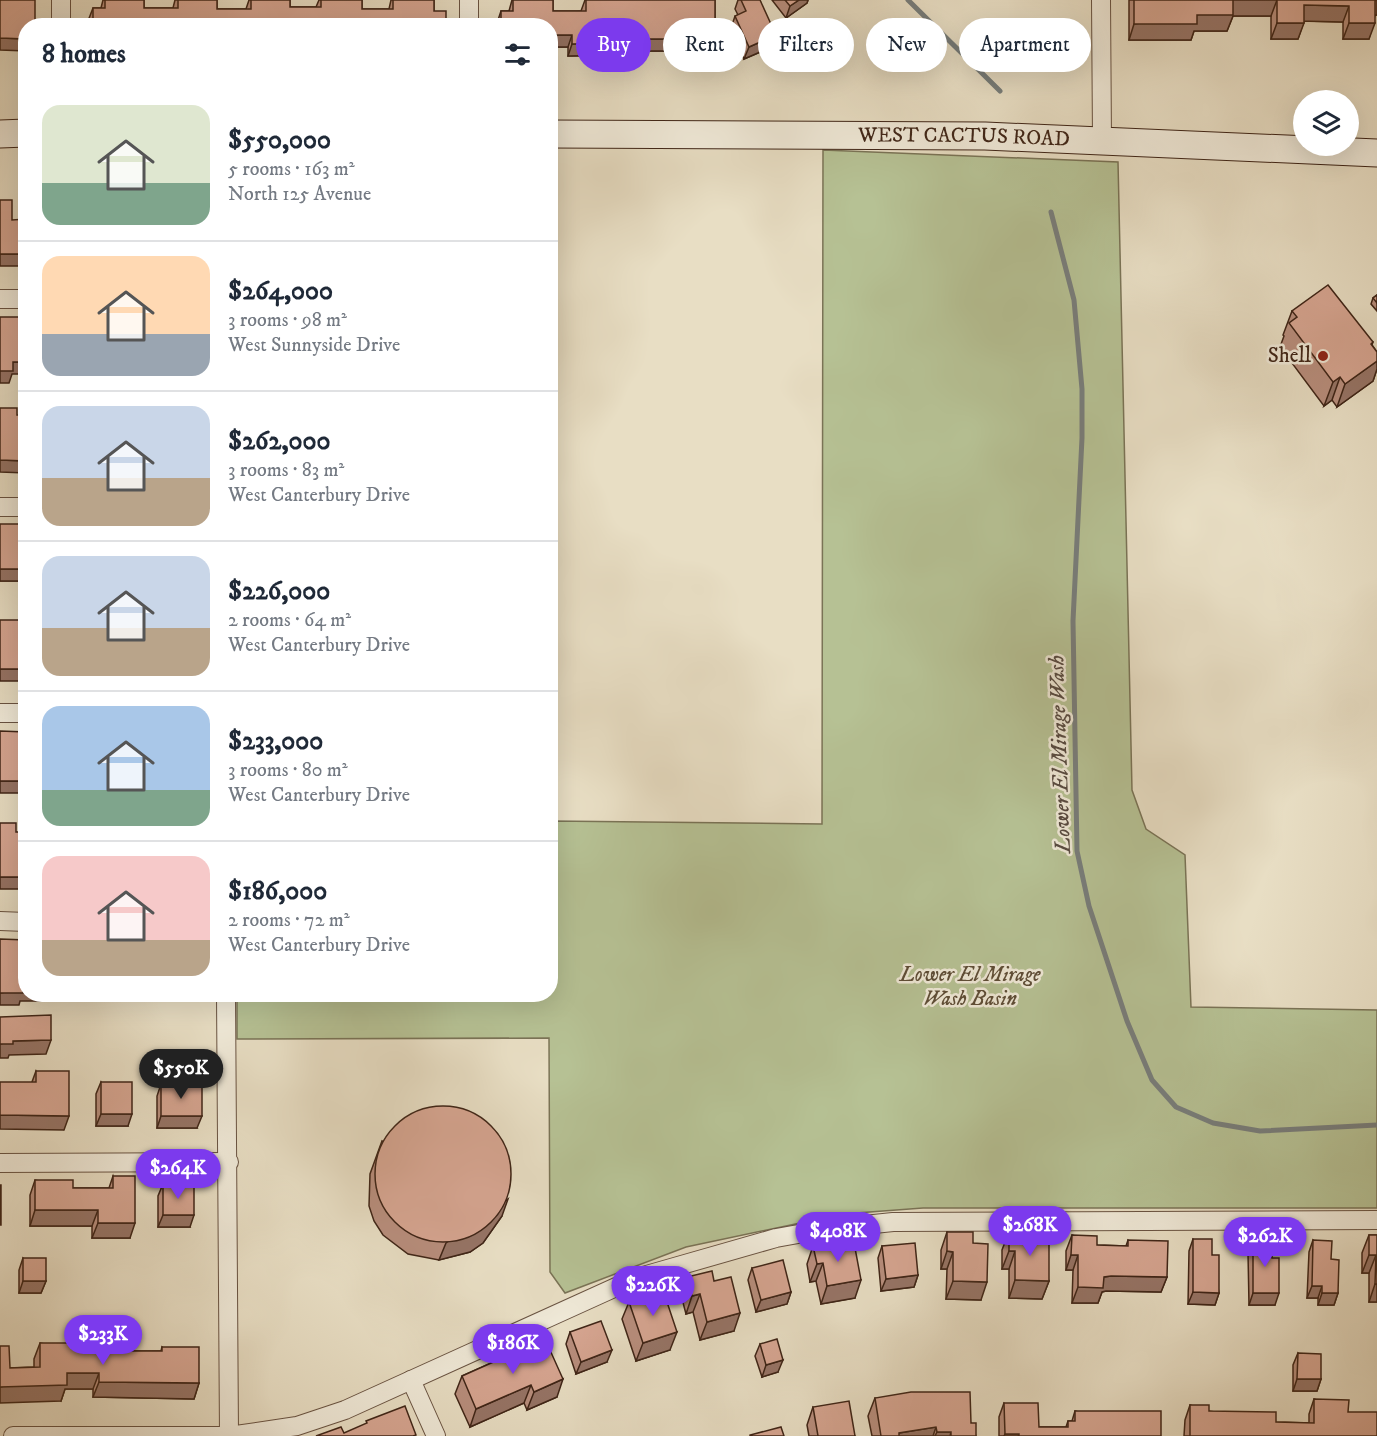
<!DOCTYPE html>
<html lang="en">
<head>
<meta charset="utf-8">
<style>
  :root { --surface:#fff; --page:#f2f2f3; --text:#1f2937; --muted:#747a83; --line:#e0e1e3; --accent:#7c3aed }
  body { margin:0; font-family:"IM FELL DW Pica",serif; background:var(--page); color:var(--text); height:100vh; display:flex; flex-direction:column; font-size:22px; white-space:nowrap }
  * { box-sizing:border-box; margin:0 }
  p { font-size:20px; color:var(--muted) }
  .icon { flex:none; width:33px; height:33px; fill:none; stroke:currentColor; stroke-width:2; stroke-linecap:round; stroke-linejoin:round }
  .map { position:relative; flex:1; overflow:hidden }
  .details { position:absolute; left:18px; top:18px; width:540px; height:984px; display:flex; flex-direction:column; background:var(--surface); border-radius:24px; box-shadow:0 6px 24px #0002 }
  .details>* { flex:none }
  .banner { position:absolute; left:576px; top:18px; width:570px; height:54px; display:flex; gap:12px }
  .controls { position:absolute; left:1293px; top:90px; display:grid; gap:12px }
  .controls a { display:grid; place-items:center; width:66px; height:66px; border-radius:50%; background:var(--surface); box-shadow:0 6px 24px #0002; font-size:30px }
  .price { position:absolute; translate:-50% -51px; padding:0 14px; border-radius:21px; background:var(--accent); color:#fff; font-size:20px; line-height:39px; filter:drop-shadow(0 2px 3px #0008) }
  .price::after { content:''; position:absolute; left:50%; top:36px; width:18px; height:14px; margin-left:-9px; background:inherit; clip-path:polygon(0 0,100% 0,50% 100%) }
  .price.current { background:#222; color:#fff }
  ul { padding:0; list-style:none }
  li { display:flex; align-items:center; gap:18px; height:150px; padding:0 24px }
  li+li { border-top:2px solid var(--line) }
  li span { display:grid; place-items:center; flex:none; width:168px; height:120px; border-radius:18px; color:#555 }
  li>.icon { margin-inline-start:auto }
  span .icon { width:72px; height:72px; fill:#fffc; stroke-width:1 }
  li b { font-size:26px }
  h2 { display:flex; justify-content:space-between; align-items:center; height:72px; padding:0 24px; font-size:26px }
  .chip { padding:0 21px; border-radius:27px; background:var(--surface); box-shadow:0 6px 24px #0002; font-size:21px; line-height:54px }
  .chip.current { background:var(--accent); color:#fff }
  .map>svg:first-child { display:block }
  .green { fill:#b6c194; stroke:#7a7356; stroke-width:1.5 }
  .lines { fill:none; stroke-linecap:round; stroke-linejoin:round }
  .stream { stroke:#787e7c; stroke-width:5 }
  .street-casing { stroke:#695342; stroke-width:20 }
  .secondary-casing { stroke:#3f2517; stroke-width:29 }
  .street { stroke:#f0ead9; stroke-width:18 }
  .secondary { stroke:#f0ead9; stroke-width:27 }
  .wall { fill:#b88e7d; stroke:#3f2517; stroke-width:1.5 }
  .shaded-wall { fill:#967466; stroke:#3f2517; stroke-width:1.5 }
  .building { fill:#d6a591; stroke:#3f2517; stroke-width:1.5 }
  .poi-dot { fill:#8f2418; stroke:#f0ead9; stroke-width:2 }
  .labels { text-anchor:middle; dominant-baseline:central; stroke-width:5; stroke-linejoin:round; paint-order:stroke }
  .street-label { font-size:21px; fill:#3f2517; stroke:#f0ead9 }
  .poi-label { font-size:21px; fill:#3f2517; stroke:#f0ead9; text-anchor:end }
  .park-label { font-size:21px; font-style:italic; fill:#5d4c36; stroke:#f0ead9 }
  .water-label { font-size:22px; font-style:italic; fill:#574a41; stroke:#f0ead9 }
</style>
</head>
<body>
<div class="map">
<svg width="1377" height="1436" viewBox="0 0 1377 1436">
  <rect width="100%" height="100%" fill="#e8dec4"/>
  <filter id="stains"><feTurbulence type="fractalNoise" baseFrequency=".00333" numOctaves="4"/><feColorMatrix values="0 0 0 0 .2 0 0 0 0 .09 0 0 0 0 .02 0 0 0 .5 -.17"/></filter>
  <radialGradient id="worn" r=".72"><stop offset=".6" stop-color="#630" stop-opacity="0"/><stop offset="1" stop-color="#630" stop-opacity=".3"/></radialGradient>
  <polygon class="green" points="823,150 1118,162 1132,790 1146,829 1185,855 1191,1007 1377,1010 1377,1208 923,1208 843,1214 686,1247 565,1293 550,1272 549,1038 237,1039 237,995 550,994 551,821 822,824"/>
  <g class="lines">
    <g class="stream">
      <polyline points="908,0 1000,91"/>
      <polyline points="1051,212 1074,300 1082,389 1082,438 1073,621 1077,851 1089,906 1127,1021 1152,1080 1176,1107 1213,1123 1260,1131 1377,1125"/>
    </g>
    <defs>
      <g id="street">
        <polyline points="1101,0 1102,140"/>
        <polyline points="61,26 61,0"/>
        <polyline points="469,26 469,0"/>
        <polyline points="0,299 26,299"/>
        <polyline points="0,507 26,507"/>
        <polyline points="0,713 26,713"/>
        <polyline points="0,921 26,922"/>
        <polyline points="226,994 229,1436"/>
        <polyline points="0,1163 229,1162"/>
        <polyline points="411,1380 436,1436"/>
        <polyline points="13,1436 227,1436"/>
        <polyline points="229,1436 297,1426 345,1410 636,1278 776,1238 826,1229 893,1222 1377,1220"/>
      </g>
      <g id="secondary">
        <polyline points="0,134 26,133"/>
        <path id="s1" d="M550,134l435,2 392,17"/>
      </g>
    </defs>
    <use href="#street" class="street-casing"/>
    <use href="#secondary" class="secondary-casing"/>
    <use href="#street" class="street"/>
    <use href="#secondary" class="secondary"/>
  </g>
  <g class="wall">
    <polygon points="103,0 144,0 144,8 173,8 175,0 217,0 217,9 246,9 249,0 290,0 290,7 316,7 319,0 362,0 362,9 389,9 391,0 434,0 434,11 446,26 88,26 88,21 93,8 101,8"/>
    <polygon points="512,0 553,0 553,11 581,11 585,0 715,0 715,44 710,56 681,56 681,51 632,51 631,55 568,56 568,47 550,47 550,26 497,26 497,23 501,11 509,11"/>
    <polygon points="738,0 760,0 772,47 744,59 731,28 735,16 738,15 735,9"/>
    <polygon points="772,0 808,0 807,3 786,18"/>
    <polygon points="1129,0 1377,0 1377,15 1375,15 1369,39 1343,39 1343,22 1304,21 1298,39 1271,39 1271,16 1233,16 1227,31 1194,31 1191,40 1129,40"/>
    <polygon points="1377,295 1377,311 1371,304 1373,298"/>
    <polygon points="1292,311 1373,342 1372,345 1377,352 1377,369 1373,381 1337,407 1332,400 1324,406 1280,347 1284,336 1283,335"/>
    <polygon points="26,524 26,591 21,591 21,581 0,581"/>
    <polygon points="36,1071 64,1130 32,1082"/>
    <polygon points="101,1082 128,1126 96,1126 96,1094"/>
    <polygon points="161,1084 197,1128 157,1128 157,1096"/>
    <polygon points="382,1141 502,1216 483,1243 470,1252 439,1260 408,1254 383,1235 374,1221 369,1206 370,1174"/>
    <polygon points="113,1176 130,1238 92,1238 92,1226 30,1226 30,1195 35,1180 73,1188 109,1188"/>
    <polygon points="163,1184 190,1227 158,1227 158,1196"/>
    <polygon points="947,1232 973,1243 981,1300 946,1299 947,1269 941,1269 941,1250"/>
    <polygon points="1009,1232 1034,1244 1049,1281 1042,1299 1009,1298 1009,1269 1002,1269 1002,1250"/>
    <polygon points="1072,1235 1097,1245 1126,1246 1128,1240 1167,1277 1161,1292 1106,1291 1102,1292 1098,1303 1072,1303 1073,1270 1066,1270 1066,1251"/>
    <polygon points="1369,1235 1377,1235 1377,1302 1369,1302 1369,1273 1362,1273 1362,1253"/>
    <polygon points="1193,1239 1212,1255 1219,1293 1215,1305 1188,1304 1189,1251"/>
    <polygon points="1313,1240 1331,1259 1338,1293 1334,1305 1318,1305 1318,1298 1307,1298 1309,1252"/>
    <polygon points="1253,1241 1272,1258 1275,1305 1249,1305 1248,1253"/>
    <polygon points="813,1246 840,1251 855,1298 821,1304 816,1281 810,1282 807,1264"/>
    <polygon points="882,1246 918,1275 914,1287 881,1291 878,1258"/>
    <polygon points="23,1258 46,1281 41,1293 19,1293 19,1270"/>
    <polygon points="752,1268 791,1292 787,1304 756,1312 748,1280"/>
    <polygon points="687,1277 714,1281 734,1331 700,1340 693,1312 686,1314 681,1295"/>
    <polygon points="629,1302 670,1350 636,1361 622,1319"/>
    <polygon points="570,1332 607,1362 576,1374 566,1344"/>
    <polygon points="545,1339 557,1397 527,1410 524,1403 470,1427 455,1394 462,1376"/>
    <polygon points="40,1343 80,1351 161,1351 162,1347 199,1383 194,1399 93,1397 93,1389 65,1389 61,1401 10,1368 34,1367 34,1359"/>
    <polygon points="760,1344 778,1372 762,1377 755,1356"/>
    <polygon points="1298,1353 1321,1379 1317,1391 1293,1391 1293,1365"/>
    <polygon points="875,1398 971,1423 976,1436 872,1436 868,1416"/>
    <polygon points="1314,1399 1348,1412 1377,1436 1184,1436 1185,1420 1190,1405 1209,1411 1276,1422 1309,1423 1309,1414"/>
    <polygon points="1004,1403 1039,1427 1066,1427 1068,1421 1072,1421 1075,1411 1161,1436 999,1436 999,1417"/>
    <polygon points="813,1407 855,1436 809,1436 807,1425"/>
  </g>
  <g class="shaded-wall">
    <polygon points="799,0 808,0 807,3 786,18 790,6"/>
    <polygon points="1233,0 1277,0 1271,16 1233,16 1227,31 1194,31 1191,40 1129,40 1134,24 1197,15"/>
    <polygon points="1375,0 1377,0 1377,15 1369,15"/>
    <polygon points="1304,5 1349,6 1343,22 1298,21"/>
    <polygon points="1277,23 1304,23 1298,39 1271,39"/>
    <polygon points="1349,23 1375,23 1369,39 1343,39"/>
    <polygon points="550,35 572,35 568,47 550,47"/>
    <polygon points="776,35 772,47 744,59 749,47"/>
    <polygon points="0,38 26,39 26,51 0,50"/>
    <polygon points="635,39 685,39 681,51 632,51 631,55 568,56 572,44"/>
    <polygon points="685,44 715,44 710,56 681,56"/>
    <rect x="0" y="254" width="26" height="12"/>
    <polygon points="1377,361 1377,369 1373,381 1337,407 1345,384"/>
    <polygon points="13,362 26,362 26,374 12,374 9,383 0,383 0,371"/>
    <polygon points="1340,377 1332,400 1324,406 1333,382"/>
    <polygon points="0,460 26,461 26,473 0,472"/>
    <polygon points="0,569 26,569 21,581 0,581"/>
    <polygon points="26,579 26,591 21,591"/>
    <rect x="0" y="669" width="26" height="12"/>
    <rect x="0" y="781" width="26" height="12"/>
    <rect x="0" y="877" width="26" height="12"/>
    <polygon points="26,989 26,994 201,994 200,998 55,998 54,1001 20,1001 19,1005 0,1005 0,993"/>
    <polygon points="51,1040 46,1054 9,1055 8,1058 0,1058 0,1044 13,1041"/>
    <polygon points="101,1114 132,1114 128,1126 96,1126"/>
    <polygon points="0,1115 69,1116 64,1130 0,1129"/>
    <polygon points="161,1116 202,1116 197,1128 157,1128"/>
    <polygon points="508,1199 502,1216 483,1243 470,1252 439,1260 446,1243"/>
    <polygon points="35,1210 98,1210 92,1226 30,1226"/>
    <polygon points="163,1215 194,1215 190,1227 158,1227"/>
    <polygon points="98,1223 135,1223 130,1238 92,1238"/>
    <polygon points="947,1251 953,1252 947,1269 941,1269"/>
    <polygon points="1009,1251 1015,1251 1009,1269 1002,1269"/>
    <polygon points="1071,1255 1078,1255 1073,1270 1066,1270"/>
    <polygon points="1369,1255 1376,1255 1369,1273 1362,1273"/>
    <polygon points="823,1263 816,1281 810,1282 817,1264"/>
    <polygon points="918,1275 914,1287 881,1291 886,1279"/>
    <polygon points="1111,1276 1167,1277 1161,1292 1106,1291 1102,1292 1098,1303 1072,1303 1078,1287 1104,1277"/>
    <polygon points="861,1280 855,1298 821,1304 827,1286"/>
    <polygon points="1015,1280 1049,1281 1042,1299 1009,1298"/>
    <polygon points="23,1281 46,1281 41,1293 19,1293"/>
    <polygon points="953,1281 987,1282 981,1300 946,1299"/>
    <polygon points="1375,1284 1377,1284 1377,1302 1369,1302"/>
    <polygon points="1312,1286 1322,1286 1318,1298 1307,1298"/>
    <polygon points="791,1292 787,1304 756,1312 761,1300"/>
    <polygon points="1193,1292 1219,1293 1215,1305 1188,1304"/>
    <polygon points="1253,1293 1279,1293 1275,1305 1249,1305"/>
    <polygon points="1322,1293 1338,1293 1334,1305 1318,1305"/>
    <polygon points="700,1294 693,1312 686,1314 692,1296"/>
    <polygon points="740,1313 734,1331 700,1340 707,1322"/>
    <polygon points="677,1332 670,1350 636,1361 643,1343"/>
    <polygon points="612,1350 607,1362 576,1374 581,1362"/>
    <polygon points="783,1360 778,1372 762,1377 766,1365"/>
    <polygon points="67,1373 99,1373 93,1389 65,1389 61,1401 0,1403 0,1387"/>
    <polygon points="563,1379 557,1397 527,1410 534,1392"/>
    <polygon points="1297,1379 1321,1379 1317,1391 1293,1391"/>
    <polygon points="99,1382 199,1383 194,1399 93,1397"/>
    <polygon points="531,1385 524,1403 470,1427 476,1409"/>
    <polygon points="936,1427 933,1436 898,1436 899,1433"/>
    <polygon points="937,1432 951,1432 950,1436 935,1436"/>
    <polygon points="1005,1434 1019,1434 1018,1436 1004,1436"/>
  </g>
  <g class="building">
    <polygon points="0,0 35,0 35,26 26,26 26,39 0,38"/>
    <polygon points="105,0 144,0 144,8 178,8 178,0 217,0 217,9 251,9 251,0 290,0 290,7 321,7 321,0 362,0 362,9 393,9 393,0 434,0 434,11 446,11 446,26 93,26 93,8 105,8"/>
    <polygon points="513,0 553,0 553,11 586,11 586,0 715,0 715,44 685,44 685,39 635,39 635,43 572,44 572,35 550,35 550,26 501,26 501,11 513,11"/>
    <polygon points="741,0 760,0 776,35 749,47 735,16 746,11"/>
    <polygon points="785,0 799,0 790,6"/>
    <polygon points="1134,0 1233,0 1233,15 1197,15 1197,24 1134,24"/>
    <polygon points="1277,0 1375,0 1375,23 1349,23 1349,6 1304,5 1304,23 1277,23"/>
    <polygon points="0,200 12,200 12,220 26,219 26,254 0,254"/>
    <polygon points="1328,285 1373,342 1371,344 1377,352 1377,361 1345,384 1340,377 1333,382 1289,323 1297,317 1292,311"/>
    <polygon points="1377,295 1377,303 1373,298"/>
    <polygon points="0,317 26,317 26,362 13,362 13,371 0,371"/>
    <polygon points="0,408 17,408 17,415 26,415 26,461 0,460"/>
    <rect x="0" y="524" width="26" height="45"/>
    <rect x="0" y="620" width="26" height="49"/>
    <polygon points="0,731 26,732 26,781 0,781"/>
    <polygon points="0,823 16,823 16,832 26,832 26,877 0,877"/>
    <polygon points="0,939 26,940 26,989 23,989 23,993 0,993"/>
    <polygon points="51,1015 51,1040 13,1041 13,1044 0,1044 0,1017"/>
    <polygon points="36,1071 69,1071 69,1116 0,1115 0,1082 36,1082"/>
    <rect x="101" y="1082" width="31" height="32"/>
    <rect x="161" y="1084" width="41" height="32"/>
    <circle cx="443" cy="1174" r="68"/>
    <polygon points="113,1176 135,1176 135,1223 98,1223 98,1210 35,1210 35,1180 73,1180 73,1188 113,1188"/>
    <rect x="163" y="1184" width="31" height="31"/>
    <rect x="0" y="1185" width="1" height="40"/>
    <polygon points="947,1232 973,1232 973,1243 988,1244 987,1282 953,1281 953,1252 947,1251"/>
    <polygon points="1009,1232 1034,1232 1034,1244 1049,1244 1049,1281 1015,1280 1015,1251 1009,1251"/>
    <polygon points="1072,1235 1097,1236 1097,1245 1128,1246 1128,1240 1168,1241 1167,1277 1111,1276 1104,1277 1103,1288 1078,1287 1078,1255 1071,1255"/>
    <polygon points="1369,1235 1377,1235 1377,1284 1375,1284 1376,1255 1369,1255"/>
    <polygon points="1193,1239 1212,1239 1212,1255 1219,1255 1219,1293 1193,1292"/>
    <polygon points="1272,1240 1272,1258 1279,1258 1279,1293 1253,1293 1253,1241"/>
    <polygon points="1313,1240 1332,1241 1331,1259 1339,1260 1338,1293 1322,1293 1322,1286 1312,1286"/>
    <polygon points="839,1241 840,1251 855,1248 861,1280 827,1286 823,1263 817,1264 813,1246"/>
    <polygon points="915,1243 918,1275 886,1279 882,1246"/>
    <rect x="23" y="1258" width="23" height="23"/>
    <polygon points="783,1260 791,1292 761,1300 752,1268"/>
    <polygon points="712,1271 714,1281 731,1277 740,1313 707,1322 700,1294 692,1296 687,1277"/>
    <polygon points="663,1290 677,1332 643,1343 629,1302"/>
    <polygon points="601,1321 612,1350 581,1362 570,1332"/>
    <polygon points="545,1339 563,1379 534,1392 531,1385 476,1409 462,1376"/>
    <polygon points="777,1339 783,1360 766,1365 760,1344"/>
    <polygon points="40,1343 80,1343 80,1351 162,1351 162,1347 199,1347 199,1383 99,1382 99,1373 67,1373 67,1385 0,1387 0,1346 9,1346 10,1368 40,1367"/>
    <polygon points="1298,1353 1321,1354 1321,1379 1297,1379"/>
    <polygon points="911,1392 970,1392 971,1423 976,1423 976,1436 951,1436 951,1432 937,1432 936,1427 899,1433 899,1436 881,1436 875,1398"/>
    <polygon points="1314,1399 1349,1400 1348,1412 1377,1412 1377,1436 1190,1436 1190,1405 1209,1405 1209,1411 1276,1412 1276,1422 1314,1423"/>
    <polygon points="849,1401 855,1436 818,1436 813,1407"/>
    <polygon points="1004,1403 1038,1403 1039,1427 1068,1427 1068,1421 1075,1421 1075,1411 1161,1411 1161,1436 1019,1436 1019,1434 1005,1434"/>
    <polygon points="405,1406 416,1435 413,1436 316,1436 341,1427 344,1433 367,1423 366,1421"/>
    <polygon points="781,1427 784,1436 750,1436 750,1435"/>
  </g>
  <circle class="poi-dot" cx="1323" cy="356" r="6"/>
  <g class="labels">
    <g class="street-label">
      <text stroke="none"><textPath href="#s1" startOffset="414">WEST CACTUS ROAD</textPath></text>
    </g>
    <g class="poi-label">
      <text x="1311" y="356">Shell</text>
    </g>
    <g class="park-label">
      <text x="970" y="975">Lower El Mirage<tspan x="970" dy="24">Wash Basin</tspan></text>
    </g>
    <g class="water-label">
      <text transform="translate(1060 754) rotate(-92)">Lower El Mirage Wash</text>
    </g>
  </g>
  <rect width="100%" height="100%" filter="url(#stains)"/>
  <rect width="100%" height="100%" fill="url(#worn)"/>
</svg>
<div class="controls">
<a><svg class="icon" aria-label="layers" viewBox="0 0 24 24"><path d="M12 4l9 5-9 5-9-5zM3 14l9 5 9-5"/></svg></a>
</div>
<b class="price current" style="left:181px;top:1100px">$550K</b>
<b class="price" style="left:178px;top:1200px">$264K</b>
<b class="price" style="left:1030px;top:1257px">$268K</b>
<b class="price" style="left:838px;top:1263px">$408K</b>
<b class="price" style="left:1265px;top:1268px">$262K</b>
<b class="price" style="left:653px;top:1317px">$226K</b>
<b class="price" style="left:103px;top:1366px">$233K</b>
<b class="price" style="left:513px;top:1375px">$186K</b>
<div class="banner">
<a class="chip current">Buy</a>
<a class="chip">Rent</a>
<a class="chip">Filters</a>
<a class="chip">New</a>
<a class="chip">Apartment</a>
</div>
<section class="details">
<h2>8 homes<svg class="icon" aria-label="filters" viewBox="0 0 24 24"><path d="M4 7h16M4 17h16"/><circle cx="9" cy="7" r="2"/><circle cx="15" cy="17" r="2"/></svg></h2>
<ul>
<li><span style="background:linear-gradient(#dfe7d0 65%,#7fa58c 0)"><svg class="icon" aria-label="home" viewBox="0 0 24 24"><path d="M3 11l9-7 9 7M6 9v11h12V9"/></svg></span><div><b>$550,000</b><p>5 rooms · 163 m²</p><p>North 125 Avenue</p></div></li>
<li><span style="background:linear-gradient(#ffd9b3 65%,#9aa5b1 0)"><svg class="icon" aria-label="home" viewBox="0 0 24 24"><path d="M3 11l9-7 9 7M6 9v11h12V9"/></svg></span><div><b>$264,000</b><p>3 rooms · 98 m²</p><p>West Sunnyside Drive</p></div></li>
<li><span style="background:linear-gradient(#c9d6e8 60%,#b9a48a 0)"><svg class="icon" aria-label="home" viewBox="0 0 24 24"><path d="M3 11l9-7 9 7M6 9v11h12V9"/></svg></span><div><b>$262,000</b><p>3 rooms · 83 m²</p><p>West Canterbury Drive</p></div></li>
<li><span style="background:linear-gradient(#c9d6e8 60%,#b9a48a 0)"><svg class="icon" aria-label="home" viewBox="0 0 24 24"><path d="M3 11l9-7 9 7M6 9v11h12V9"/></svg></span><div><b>$226,000</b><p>2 rooms · 64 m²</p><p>West Canterbury Drive</p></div></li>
<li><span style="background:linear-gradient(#a9c7e8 70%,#7fa58c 0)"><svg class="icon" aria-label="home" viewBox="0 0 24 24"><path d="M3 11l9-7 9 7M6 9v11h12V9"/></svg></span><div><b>$233,000</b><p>3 rooms · 80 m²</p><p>West Canterbury Drive</p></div></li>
<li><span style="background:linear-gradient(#f6c9c9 70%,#b9a48a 0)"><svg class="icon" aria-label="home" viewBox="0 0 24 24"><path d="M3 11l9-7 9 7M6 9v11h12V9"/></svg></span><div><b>$186,000</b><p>2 rooms · 72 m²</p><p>West Canterbury Drive</p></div></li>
</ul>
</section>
</div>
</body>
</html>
